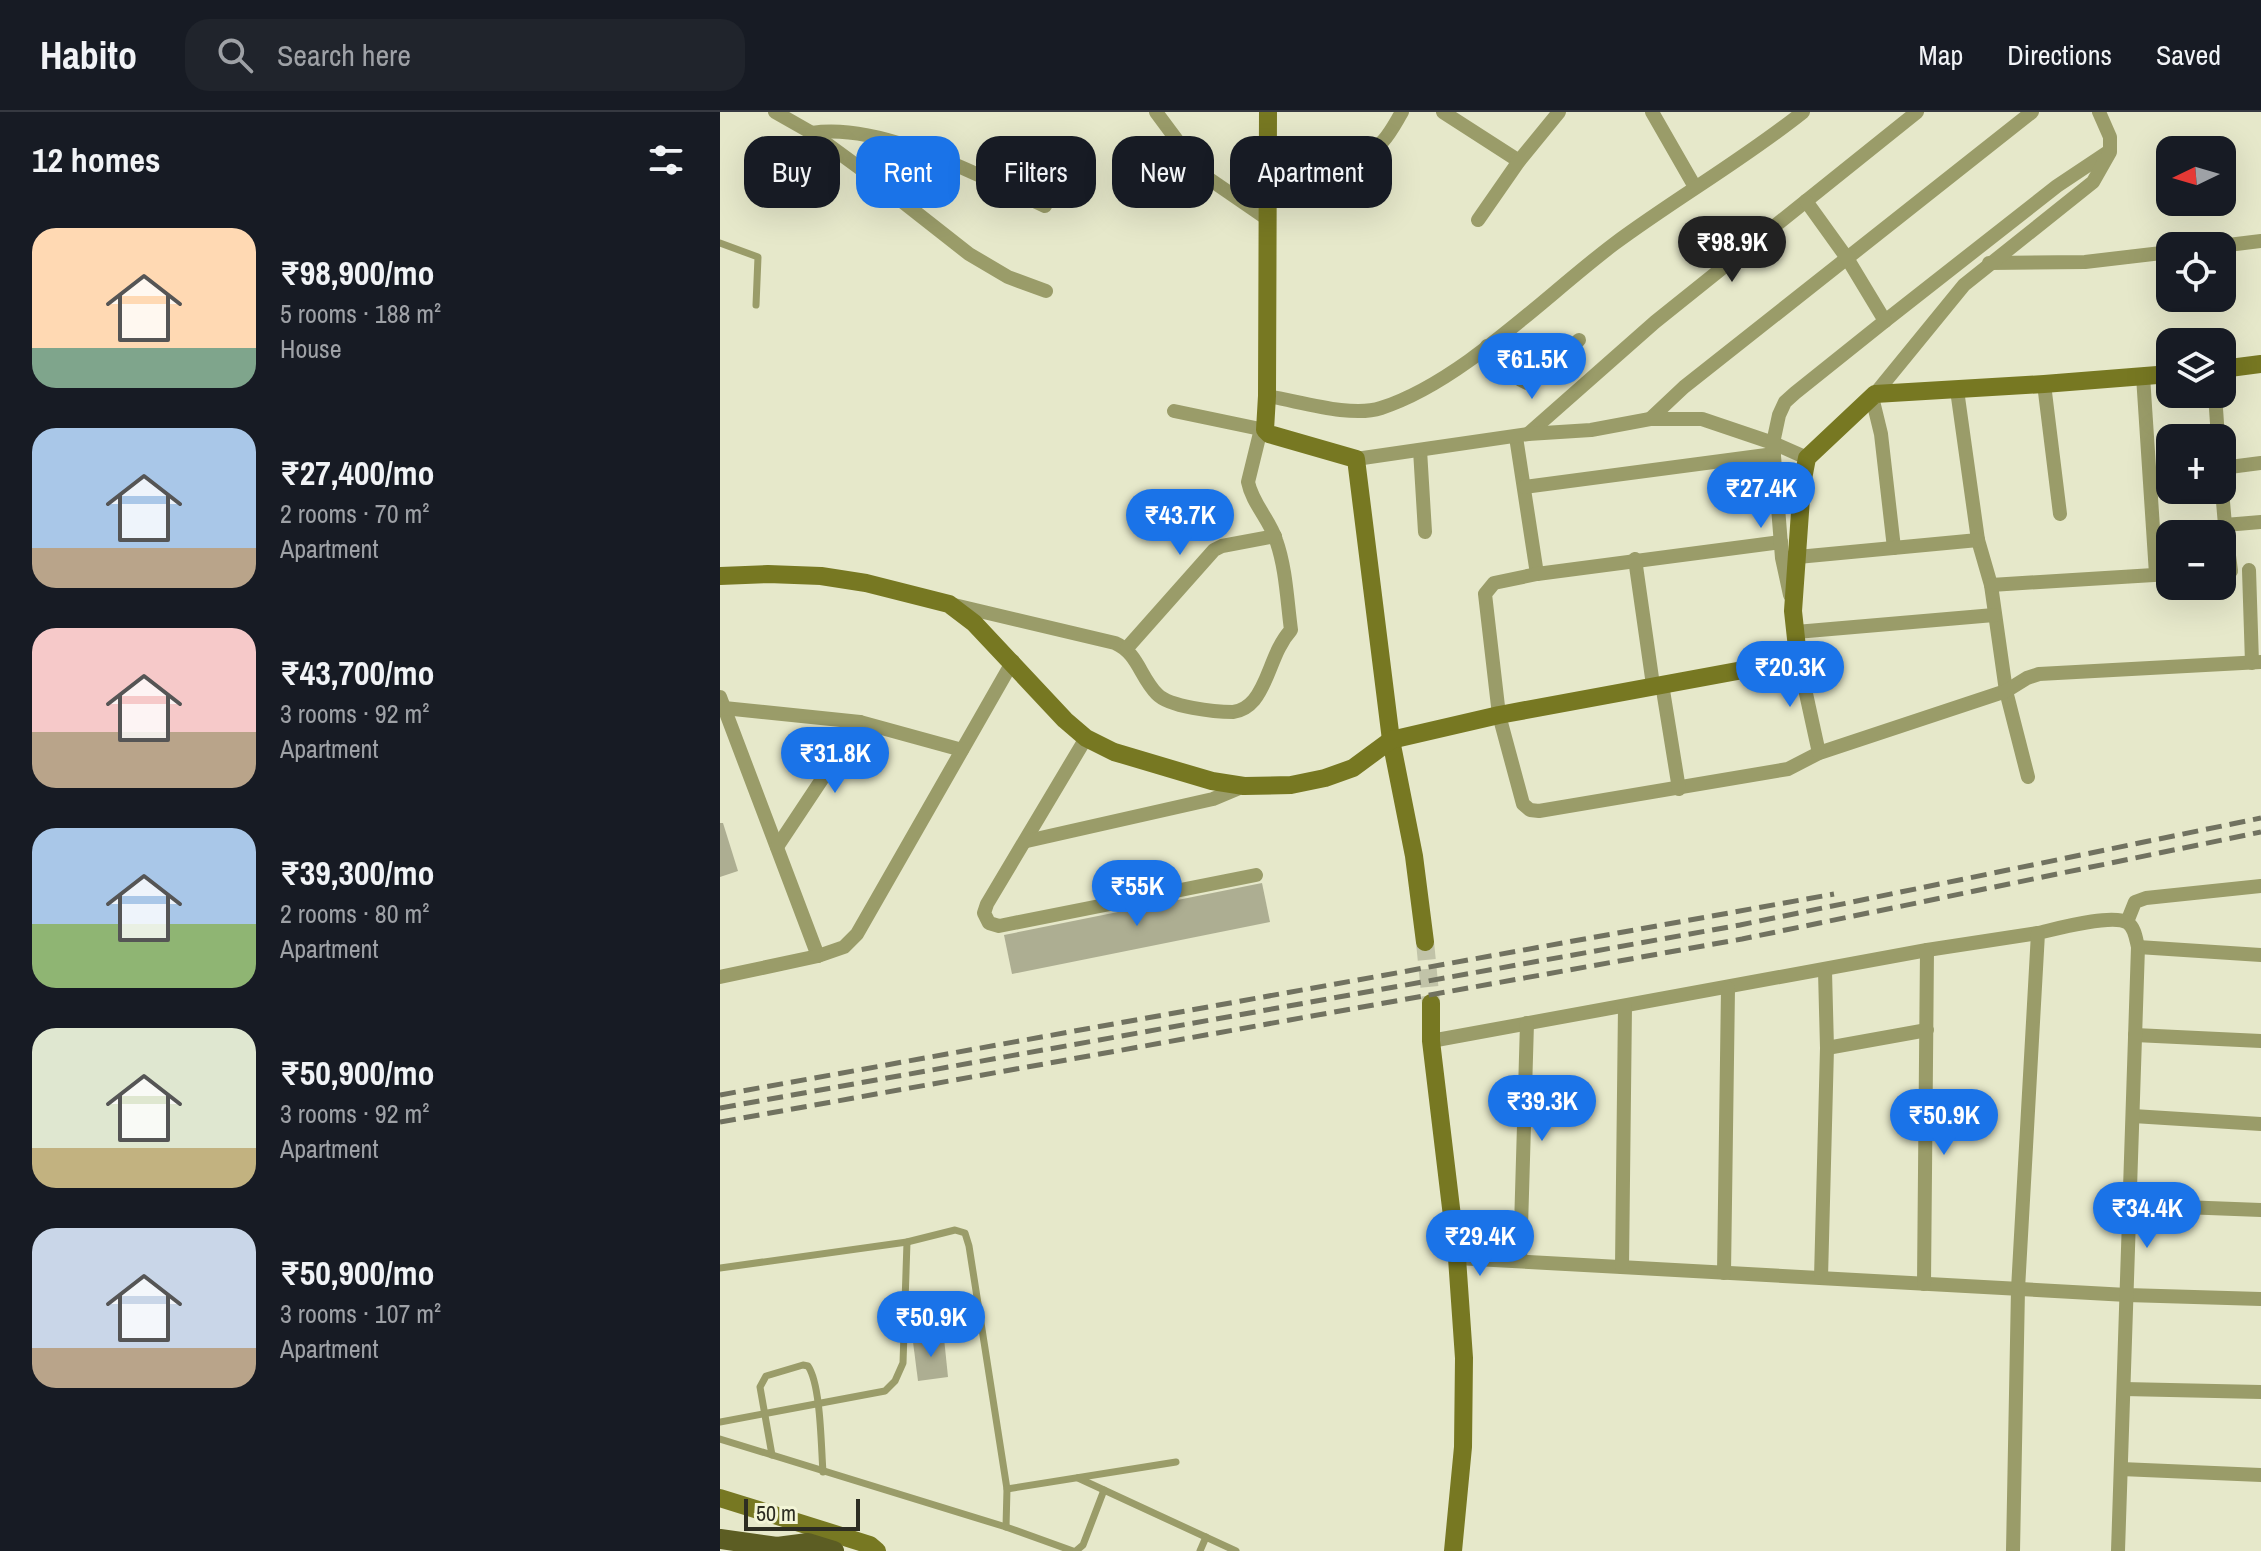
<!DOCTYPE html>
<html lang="en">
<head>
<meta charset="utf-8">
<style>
  :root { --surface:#171b24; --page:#20242c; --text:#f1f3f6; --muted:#9ea1a6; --line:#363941; --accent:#1a73e8 }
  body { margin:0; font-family:"Archivo Narrow",sans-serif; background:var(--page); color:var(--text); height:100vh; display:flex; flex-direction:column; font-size:30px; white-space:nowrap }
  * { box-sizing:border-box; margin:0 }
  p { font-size:26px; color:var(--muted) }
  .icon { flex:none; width:44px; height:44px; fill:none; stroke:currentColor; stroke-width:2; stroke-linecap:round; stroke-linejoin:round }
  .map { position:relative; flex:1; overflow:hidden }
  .drawer { display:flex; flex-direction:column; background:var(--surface); width:720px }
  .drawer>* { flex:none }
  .banner { position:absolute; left:24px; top:24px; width:760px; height:72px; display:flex; gap:16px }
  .needle { width:52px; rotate:265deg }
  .tools { position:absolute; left:1436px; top:24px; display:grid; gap:16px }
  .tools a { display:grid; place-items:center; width:80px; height:80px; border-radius:16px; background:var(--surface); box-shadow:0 8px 32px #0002; font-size:40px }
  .scale { position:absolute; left:24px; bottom:20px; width:116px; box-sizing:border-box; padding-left:8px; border:4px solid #2d2d22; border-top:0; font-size:22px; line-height:28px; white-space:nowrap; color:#2d2d22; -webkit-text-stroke:6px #f3f5d7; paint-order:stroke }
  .price { position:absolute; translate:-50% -68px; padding:0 18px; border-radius:28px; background:var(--accent); color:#fff; font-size:26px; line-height:52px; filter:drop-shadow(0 2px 4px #0008) }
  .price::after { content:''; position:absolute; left:50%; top:48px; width:24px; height:18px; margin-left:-12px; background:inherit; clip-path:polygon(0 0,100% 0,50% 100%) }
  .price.selected { background:#222; color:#fff }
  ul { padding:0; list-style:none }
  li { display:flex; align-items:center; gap:24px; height:200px; padding:0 32px }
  li span { display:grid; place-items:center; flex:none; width:224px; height:160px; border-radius:24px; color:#555 }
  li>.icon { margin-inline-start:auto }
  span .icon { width:96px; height:96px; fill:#fffc; stroke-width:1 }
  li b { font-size:34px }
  h2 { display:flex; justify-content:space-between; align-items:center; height:96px; padding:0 32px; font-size:34px }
  .tag { padding:0 28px; border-radius:24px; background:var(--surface); box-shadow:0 8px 32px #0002; font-size:28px; line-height:72px }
  .tag.selected { background:var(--accent); color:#fff }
  header { display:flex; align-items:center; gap:48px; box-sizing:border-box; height:112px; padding:0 40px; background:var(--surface); border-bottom:2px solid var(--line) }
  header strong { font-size:38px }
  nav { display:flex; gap:44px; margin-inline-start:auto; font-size:28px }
  .search { width:560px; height:72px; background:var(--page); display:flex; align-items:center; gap:20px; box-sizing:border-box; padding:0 28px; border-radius:24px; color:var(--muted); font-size:30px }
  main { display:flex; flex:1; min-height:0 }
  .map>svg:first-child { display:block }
  .building { fill:#adae92 }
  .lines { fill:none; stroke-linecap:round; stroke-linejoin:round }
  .secondary-tunnel { stroke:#c1c3a8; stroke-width:18; stroke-dasharray:18 9; stroke-linecap:butt }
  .lane { stroke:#9a9c69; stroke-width:7 }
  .street { stroke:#9a9c69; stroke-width:14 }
  .secondary { stroke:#777822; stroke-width:18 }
  .primary { stroke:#5c5d23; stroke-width:20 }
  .rail { stroke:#717260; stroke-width:5; stroke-dasharray:16 8; stroke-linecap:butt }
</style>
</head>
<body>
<header>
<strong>Habito</strong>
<div class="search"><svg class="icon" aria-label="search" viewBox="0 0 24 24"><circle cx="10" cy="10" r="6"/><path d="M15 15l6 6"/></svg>Search here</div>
<nav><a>Map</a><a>Directions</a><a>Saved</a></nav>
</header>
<main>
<section class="drawer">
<h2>12 homes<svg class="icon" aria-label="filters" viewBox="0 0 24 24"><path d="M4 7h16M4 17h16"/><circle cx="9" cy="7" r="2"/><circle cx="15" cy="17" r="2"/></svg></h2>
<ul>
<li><span style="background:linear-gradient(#ffd9b3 75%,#7fa58c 0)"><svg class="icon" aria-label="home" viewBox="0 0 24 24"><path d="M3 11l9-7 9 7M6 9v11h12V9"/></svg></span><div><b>₹98,900/mo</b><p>5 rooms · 188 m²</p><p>House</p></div></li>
<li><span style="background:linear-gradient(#a9c7e8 75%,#b9a48a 0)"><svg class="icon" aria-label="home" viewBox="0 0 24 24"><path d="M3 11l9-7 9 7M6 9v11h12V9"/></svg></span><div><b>₹27,400/mo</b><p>2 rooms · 70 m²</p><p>Apartment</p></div></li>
<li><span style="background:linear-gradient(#f6c9c9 65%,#b9a48a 0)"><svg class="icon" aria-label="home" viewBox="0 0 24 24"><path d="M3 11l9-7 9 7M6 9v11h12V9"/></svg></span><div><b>₹43,700/mo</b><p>3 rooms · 92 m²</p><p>Apartment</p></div></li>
<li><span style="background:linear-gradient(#a9c7e8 60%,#8fb573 0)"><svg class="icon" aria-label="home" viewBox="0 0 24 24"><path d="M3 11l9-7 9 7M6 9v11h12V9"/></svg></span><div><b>₹39,300/mo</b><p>2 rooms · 80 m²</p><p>Apartment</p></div></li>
<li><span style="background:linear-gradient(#dfe7d0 75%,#c2b280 0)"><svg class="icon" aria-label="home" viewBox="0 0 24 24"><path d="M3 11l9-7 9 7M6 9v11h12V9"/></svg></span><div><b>₹50,900/mo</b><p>3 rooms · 92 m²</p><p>Apartment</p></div></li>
<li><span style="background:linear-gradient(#c9d6e8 75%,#b9a48a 0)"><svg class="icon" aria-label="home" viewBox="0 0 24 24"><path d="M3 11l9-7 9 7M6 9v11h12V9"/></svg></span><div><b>₹50,900/mo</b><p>3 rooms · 107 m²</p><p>Apartment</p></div></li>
</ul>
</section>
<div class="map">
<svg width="1541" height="1439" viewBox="0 0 1541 1439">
  <rect width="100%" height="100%" fill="#e6e8ca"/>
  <g class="building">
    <polygon points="0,711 3,711 18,759 0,765"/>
    <polygon points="542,771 550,810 292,862 284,823"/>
    <polygon points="224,1226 228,1265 198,1269 193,1230"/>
  </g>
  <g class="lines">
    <polyline class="secondary-tunnel" points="705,830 711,891"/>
    <g class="lane">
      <polyline points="0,131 38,145 36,193"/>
      <polyline points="0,1156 187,1130 235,1118 245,1121 249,1134 287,1377 286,1415"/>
      <polyline points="0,1310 165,1279 175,1269 183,1251 187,1130"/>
      <polyline points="0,1327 286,1415 353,1439"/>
      <path d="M52,1343l-12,-68 6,-11 37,-11 5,1c13,19 13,81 15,106"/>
      <polyline points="358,1366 516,1439"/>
      <polyline points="287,1377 456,1350"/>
      <polyline points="356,1439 363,1433 384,1378"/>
      <polyline points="480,1439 486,1425"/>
    </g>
    <g class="street">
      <polyline points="55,0 92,21 137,54 249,142 288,165 326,179"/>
      <polyline points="436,0 482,62 546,106"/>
      <polyline points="723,0 799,49"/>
      <polyline points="932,0 975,75"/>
      <path d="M92,21c71,-11 168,44 233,73"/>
      <path d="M547,46l94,-3c23,-8 29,-23 41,-43"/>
      <polyline points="758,108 799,49 839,0"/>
      <polyline points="1500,134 1541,129"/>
      <polyline points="1269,151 1365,150 1450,140"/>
      <polyline points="1165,209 1337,74 1388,40"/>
      <polyline points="767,234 801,268 807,271 814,268 859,228"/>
      <polyline points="1423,264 1436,462"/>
      <polyline points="1324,272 1340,402"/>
      <polyline points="1237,278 1258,428 1271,473 1286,579 1308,665"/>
      <polyline points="1155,282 1244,173 1373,70 1390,40 1390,25 1379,0"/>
      <polyline points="1495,282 1498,326"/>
      <path d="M547,284c32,5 84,22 114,12 81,-26 164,-112 233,-164 62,-46 129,-84 189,-132"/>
      <polyline points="1152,285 1161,322 1174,436"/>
      <polyline points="454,299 545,318"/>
      <polyline points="930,307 964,275 1312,0"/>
      <polyline points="808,322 935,210 1197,0"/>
      <polyline points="796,325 817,462"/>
      <polyline points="700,338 705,420"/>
      <polyline points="636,347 808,322 871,318 930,307 982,307 1053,331 1087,346"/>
      <polyline points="1502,356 1541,351"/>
      <polyline points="804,375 1054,342"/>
      <polyline points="1502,378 1505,413 1541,410"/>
      <polyline points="1505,413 1511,459"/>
      <polyline points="1061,430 817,462 774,471 765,482 779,603 803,692 810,698 819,699 1068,657 1099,641 1286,579 1307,566 1319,562 1541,550"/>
      <polyline points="1067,446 1258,428"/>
      <polyline points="915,447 933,573"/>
      <polyline points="1529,458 1532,551"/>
      <polyline points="1271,473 1450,462"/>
      <polyline points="1070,483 1062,446 1053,331 1059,303 1065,290 1075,281 1165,209 1127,146 1086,89"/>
      <path d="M230,492l165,39c23,10 25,34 42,51 12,13 58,18 76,18 8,-1 16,-6 21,-12 16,-20 18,-49 37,-70 -4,-30 -5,-62 -15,-90 -6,-20 -24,-37 -28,-58l13,-53"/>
      <polyline points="1076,520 1274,503"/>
      <polyline points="407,536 494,438 502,434 555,424"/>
      <polyline points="1078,545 1099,641"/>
      <polyline points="942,572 959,677"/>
      <polyline points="0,585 98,844"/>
      <polyline points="4,596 140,610 242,638"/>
      <polyline points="366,626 267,792 264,801 269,811 279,814 536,763"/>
      <polyline points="307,729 493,687 524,674"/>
      <polyline points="57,735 140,610"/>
      <polyline points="1407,810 1415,790 1426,786 1541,774"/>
      <polyline points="1418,835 1541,843"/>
      <polyline points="0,865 98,844 124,835 137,822 293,549"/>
      <polyline points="1415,923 1541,929"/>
      <polyline points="711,929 1207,838 1318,821"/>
      <polyline points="1107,936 1207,918"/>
      <polyline points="1413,1004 1541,1012"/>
      <polyline points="1410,1093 1541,1098"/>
      <polyline points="737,1146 1407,1183 1541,1187"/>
      <polyline points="800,1149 807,911"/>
      <polyline points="902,1155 905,894"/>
      <polyline points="1004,1161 1008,876"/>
      <polyline points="1101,1166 1107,936 1105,859"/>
      <polyline points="1204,1172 1207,838"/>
      <polyline points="1404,1277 1541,1280"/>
      <polyline points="1401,1357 1541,1363"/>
      <path d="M1293,1439l5,-262 20,-356c18,-4 75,-20 90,-10 7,5 8,16 10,24l-20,604"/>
    </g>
    <g class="secondary">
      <polyline points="548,0 547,284 545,318 549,322 636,347 671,628 694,744 705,830"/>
      <polyline points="1502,257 1541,252"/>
      <polyline points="0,464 48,462 101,464 146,471 229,492 254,511 345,608 366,626 394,640 492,669 524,674 571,673 605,666 633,656 671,628 779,603 1066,550 1078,545 1073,499 1082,372 1087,346 1155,282 1324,272 1450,262"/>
      <polyline points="711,891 711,929 737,1146 744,1246 743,1335 733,1439"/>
      <polyline points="0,1386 150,1433 157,1439"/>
    </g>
    <polyline class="primary" points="0,1427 57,1435 88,1431 114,1439"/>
    <g class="rail">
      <polyline points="0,983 1114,782"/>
      <polyline points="0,996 1020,813 1541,706"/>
      <polyline points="0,1010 1022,827 1541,720"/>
    </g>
  </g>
</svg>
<div class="tools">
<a><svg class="needle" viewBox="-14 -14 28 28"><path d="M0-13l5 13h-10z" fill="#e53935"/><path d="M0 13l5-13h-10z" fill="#9ea1a6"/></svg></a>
<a><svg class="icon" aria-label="locate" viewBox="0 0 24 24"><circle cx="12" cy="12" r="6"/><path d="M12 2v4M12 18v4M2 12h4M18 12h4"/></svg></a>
<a><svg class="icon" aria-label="layers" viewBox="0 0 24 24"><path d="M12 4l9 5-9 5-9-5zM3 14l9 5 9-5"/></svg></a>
<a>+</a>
<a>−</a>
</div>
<div class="scale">50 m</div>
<b class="price selected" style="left:1012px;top:172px">₹98.9K</b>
<b class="price" style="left:812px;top:289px">₹61.5K</b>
<b class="price" style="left:1041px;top:418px">₹27.4K</b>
<b class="price" style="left:460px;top:445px">₹43.7K</b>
<b class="price" style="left:1070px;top:597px">₹20.3K</b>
<b class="price" style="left:115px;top:683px">₹31.8K</b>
<b class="price" style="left:417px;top:816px">₹55K</b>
<b class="price" style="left:822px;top:1031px">₹39.3K</b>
<b class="price" style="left:1224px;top:1045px">₹50.9K</b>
<b class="price" style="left:1427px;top:1138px">₹34.4K</b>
<b class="price" style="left:760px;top:1166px">₹29.4K</b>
<b class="price" style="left:211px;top:1247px">₹50.9K</b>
<div class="banner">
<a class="tag">Buy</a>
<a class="tag selected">Rent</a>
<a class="tag">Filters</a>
<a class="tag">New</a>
<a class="tag">Apartment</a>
</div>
</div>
</main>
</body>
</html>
